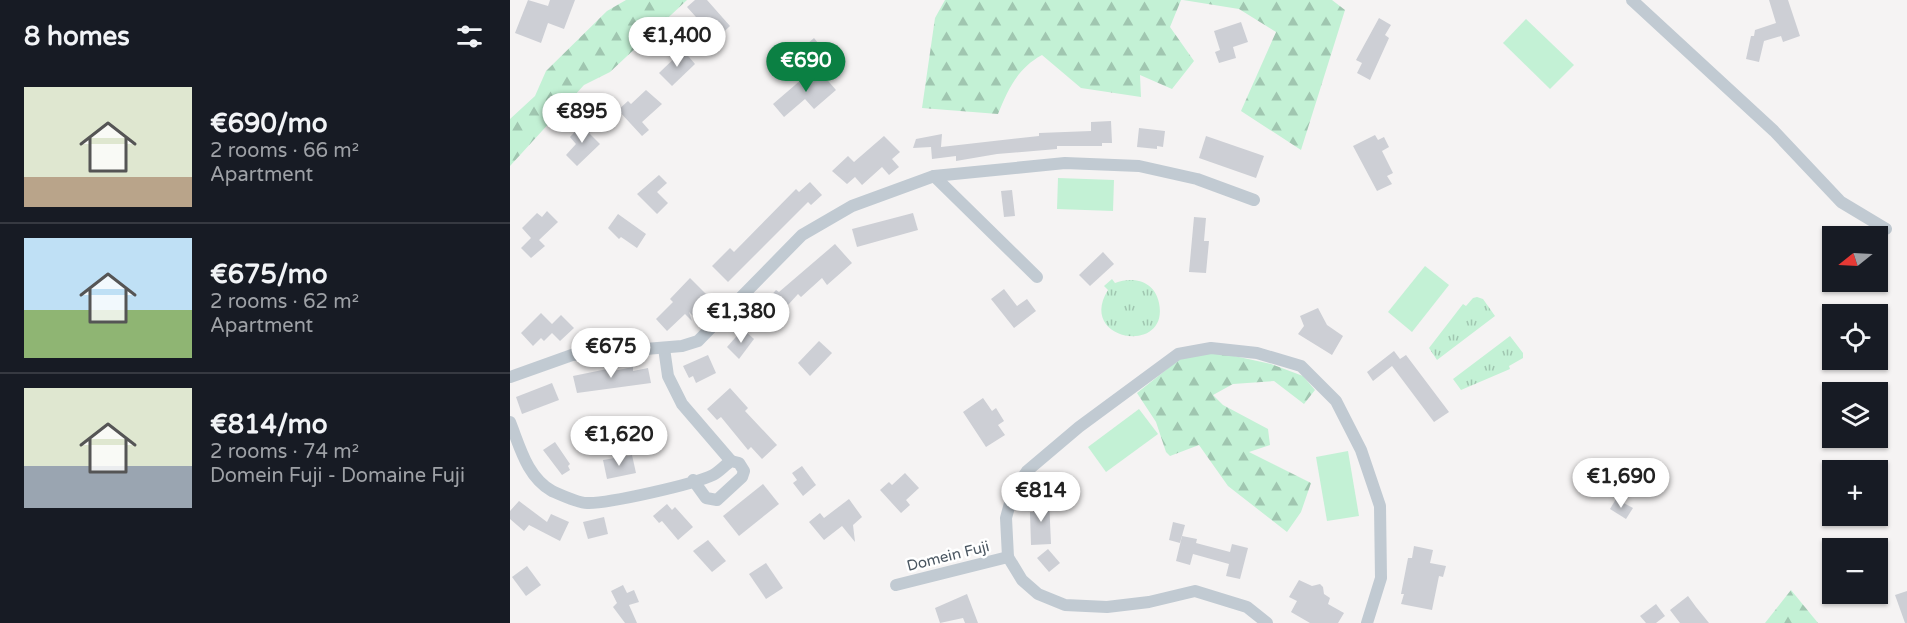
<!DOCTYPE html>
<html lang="en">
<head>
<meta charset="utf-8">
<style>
  :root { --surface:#171b24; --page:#242831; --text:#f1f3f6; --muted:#9ea1a6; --line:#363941; --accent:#0b8043 }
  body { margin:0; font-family:"Varela Round",sans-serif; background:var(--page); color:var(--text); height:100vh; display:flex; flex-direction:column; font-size:22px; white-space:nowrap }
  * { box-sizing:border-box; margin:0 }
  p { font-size:20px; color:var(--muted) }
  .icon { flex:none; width:33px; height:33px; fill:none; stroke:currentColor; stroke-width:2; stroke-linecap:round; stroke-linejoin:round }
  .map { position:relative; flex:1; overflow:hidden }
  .side { display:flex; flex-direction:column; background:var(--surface); width:510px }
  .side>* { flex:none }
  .needle { width:39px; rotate:252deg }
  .buttons { position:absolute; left:1312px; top:226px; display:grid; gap:12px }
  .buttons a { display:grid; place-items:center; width:66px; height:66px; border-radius:0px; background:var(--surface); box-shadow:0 2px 4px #0004; font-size:30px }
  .price { position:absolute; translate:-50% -51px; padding:0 14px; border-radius:21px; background:#fff; color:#222; font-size:20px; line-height:39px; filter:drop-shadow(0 2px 3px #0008) }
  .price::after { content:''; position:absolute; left:50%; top:36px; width:18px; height:14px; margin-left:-9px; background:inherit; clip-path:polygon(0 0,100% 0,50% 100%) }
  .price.on { background:var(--accent); color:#fff }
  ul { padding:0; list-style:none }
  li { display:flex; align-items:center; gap:18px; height:150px; padding:0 24px }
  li+li { border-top:2px solid var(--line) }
  li span { display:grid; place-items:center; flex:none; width:168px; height:120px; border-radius:0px; color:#555 }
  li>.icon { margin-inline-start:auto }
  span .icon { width:72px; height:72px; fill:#fffc; stroke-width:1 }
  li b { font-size:26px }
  h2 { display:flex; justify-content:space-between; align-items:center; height:72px; padding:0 24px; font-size:26px }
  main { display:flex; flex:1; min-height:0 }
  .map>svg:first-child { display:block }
  .grass { fill:url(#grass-tufts) }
  .forest { fill:url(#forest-firs) }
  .garden { fill:#c3f1d5 }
  .building { fill:#cdcfd5 }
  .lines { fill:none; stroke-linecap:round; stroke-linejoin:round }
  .street { stroke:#c1cad2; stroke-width:12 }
  .labels { text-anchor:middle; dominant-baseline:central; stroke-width:5; stroke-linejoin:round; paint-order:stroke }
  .street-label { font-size:15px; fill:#4a5661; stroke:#fff }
</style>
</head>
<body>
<main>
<section class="side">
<h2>8 homes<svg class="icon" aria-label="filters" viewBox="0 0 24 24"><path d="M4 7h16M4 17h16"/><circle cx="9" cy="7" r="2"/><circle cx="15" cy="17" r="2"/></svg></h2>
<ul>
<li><span style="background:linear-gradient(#dfe7d0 75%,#b9a48a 0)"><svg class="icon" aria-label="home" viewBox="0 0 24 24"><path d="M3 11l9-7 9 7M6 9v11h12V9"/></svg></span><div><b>€690/mo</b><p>2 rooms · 66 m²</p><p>Apartment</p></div></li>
<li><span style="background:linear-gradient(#bfe0f5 60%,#8fb573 0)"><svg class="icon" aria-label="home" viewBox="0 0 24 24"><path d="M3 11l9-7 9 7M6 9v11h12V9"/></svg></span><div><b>€675/mo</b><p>2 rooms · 62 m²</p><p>Apartment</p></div></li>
<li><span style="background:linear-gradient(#dfe7d0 65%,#9aa5b1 0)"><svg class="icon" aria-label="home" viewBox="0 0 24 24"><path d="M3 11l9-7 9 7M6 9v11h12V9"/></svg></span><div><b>€814/mo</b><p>2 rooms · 74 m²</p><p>Domein Fuji - Domaine Fuji</p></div></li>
</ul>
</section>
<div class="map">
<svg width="1397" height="623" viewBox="0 0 1397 623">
  <defs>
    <pattern id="grass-tufts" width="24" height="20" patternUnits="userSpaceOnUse" patternTransform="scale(1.5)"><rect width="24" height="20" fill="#c3f1d5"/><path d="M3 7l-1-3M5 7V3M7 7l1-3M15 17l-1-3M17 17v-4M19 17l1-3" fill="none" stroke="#a0c6b0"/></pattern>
    <pattern id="forest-firs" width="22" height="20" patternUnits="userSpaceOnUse" patternTransform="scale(1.5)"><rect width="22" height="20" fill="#c3f1d5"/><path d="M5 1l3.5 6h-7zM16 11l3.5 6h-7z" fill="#a0c6b0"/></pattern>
  </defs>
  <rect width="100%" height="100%" fill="#f5f3f3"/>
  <g class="grass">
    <path d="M602,279l3,4c18,-7 40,-2 44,20 11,53 -83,38 -51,-13l-4,-4z"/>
    <polygon points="967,297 973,299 985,316 927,360 919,348 953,304 956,306 963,298"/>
    <polygon points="1000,336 1013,353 1013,358 999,366 1000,369 951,390 943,379"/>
  </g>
  <g class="forest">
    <polygon points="116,0 177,0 100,72 74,85 0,166 0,119 25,96 36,71 97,11"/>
    <path d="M435,0h236l-11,27 24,34 -22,28 -32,-14 1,22 -60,-9 -39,-33c-24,13 -34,34 -44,59l-76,-6 13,-90z"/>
    <polygon points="673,0 822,0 835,10 791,150 731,111 766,32 729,9"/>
    <polygon points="706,352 761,364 793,376 805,390 794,404 764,381 723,384 703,395 713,405 758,429 760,445 739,452 801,483 791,512 777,532 718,486 689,445 660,456 656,452 646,422 627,393 671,358"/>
    <polygon points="1281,590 1308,623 1255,623"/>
  </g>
  <g class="garden">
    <polygon points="1016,19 1064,65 1040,89 993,43"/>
    <polygon points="548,178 604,180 603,211 547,209"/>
    <polygon points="915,266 939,285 902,332 878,312"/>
    <polygon points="629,409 648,434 596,472 578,447"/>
    <polygon points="838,451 849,516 817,521 806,457"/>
  </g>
  <g class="building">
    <polygon points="18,0 38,6 40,0 65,0 54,29 38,23 31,43 5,33"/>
    <polygon points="185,0 197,0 220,26 199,46 188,34 195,27 177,7"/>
    <polygon points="1259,0 1278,0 1290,36 1273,42 1271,36 1254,41 1249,62 1236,59 1241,36 1244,36 1245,30 1266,23"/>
    <polygon points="869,18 881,25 875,35 879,38 860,80 847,73 852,63 846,60"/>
    <polygon points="731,22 738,42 723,47 726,58 709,63 705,52 710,50 704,31"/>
    <polygon points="304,38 313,49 297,63 288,52"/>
    <polygon points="173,50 185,64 162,86 149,73"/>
    <polygon points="306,67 326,90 304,109 295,99 274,117 263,104"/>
    <polygon points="136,90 152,104 132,122 139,130 132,136 108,110 118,101 121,104"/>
    <polygon points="75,121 83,129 79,133 90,144 67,166 56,155 66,144 60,137"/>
    <polygon points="601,121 602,143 592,143 592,146 547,146 547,149 487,154 446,161 446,156 422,159 421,147 403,148 406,139 432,134 431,147 529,136 529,133 581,131 581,122"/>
    <polygon points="629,128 655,131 653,147 647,146 647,149 627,147"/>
    <polygon points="865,135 868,140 874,137 879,147 872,151 883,173 877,176 882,184 867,191 843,146"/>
    <polygon points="374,136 390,152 382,159 389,167 379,175 372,167 352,185 345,177 337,184 322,171 338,156 344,162"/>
    <polygon points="696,136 754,156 746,178 689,158"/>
    <polygon points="149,175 157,183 147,192 158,203 147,214 127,194"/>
    <polygon points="300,182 312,195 301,205 298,202 218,282 202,266 220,248 224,252 286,189 289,192"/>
    <polygon points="502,190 505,216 494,217 491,191"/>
    <polygon points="37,211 48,222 29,240 35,246 21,258 11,248 21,238 12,228 27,213 32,217"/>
    <polygon points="403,213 408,230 347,247 342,229"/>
    <polygon points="108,214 136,234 127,248 111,237 109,239 98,228"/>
    <polygon points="684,217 696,218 694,241 699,241 696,273 679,272"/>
    <polygon points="325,244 342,263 317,285 312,278 291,297 288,294 267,317 253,304 266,290 269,292"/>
    <polygon points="593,252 604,264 580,286 569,275"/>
    <polygon points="180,278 202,300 185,318 179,312 182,321 175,314 157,331 146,319 163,302 160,299"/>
    <polygon points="494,289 507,306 517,299 526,311 504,328 481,299"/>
    <polygon points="808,308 817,325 833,336 822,355 788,334 794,326 790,316"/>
    <polygon points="31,313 42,324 51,315 64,328 50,341 42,333 34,341 31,338 23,346 11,333"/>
    <polygon points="233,329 244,339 229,359 217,347"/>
    <polygon points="309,341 322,353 300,376 288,363"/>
    <polygon points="884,351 890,359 896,355 939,412 924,422 882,366 863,381 857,372"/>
    <polygon points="198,355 206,373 186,383 183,376 179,378 173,366"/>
    <polygon points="123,367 123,371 138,368 141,383 67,393 63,376 102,368 103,371"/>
    <polygon points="42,383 49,400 12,414 6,397"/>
    <polygon points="220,388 238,408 235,411 267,445 252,459 241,447 238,450 211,417 207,420 197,409"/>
    <polygon points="473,398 482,411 486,408 494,421 488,425 495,435 476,447 453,412"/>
    <polygon points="45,442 60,464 58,466 60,470 52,475 33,450"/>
    <polygon points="122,455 126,473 97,479 93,460"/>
    <polygon points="292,466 306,485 293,496 283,483 287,480 282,473"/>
    <polygon points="395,473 409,488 396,500 400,505 391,513 370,490 379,482 382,485"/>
    <polygon points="253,484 269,504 229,536 213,516"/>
    <polygon points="339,499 352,517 343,525 345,542 332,526 314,540 299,522 310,513 314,518"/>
    <polygon points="539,499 541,544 521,545 520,512 523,512 522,500"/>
    <polygon points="1106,499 1123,508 1116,519 1100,509"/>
    <polygon points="9,501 37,522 41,514 59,522 50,541 19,525 14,531 0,519 0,511"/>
    <polygon points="157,504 162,510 165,507 183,527 168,540 152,521 149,523 143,516"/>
    <polygon points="94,517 98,534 78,539 73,522"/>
    <polygon points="663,522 675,525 670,543 659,540"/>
    <polygon points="672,536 687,539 686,543 720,552 722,544 738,548 730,579 716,576 719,564 683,554 680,565 666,561"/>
    <polygon points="198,540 216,561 202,572 183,551"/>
    <polygon points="904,546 923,550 920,563 936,566 933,577 929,576 922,610 891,604 894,594 891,594 898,558 902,558"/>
    <polygon points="538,549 550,563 539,572 527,558"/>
    <polygon points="256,563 273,588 256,599 239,574"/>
    <polygon points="17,566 31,585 16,596 2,577"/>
    <polygon points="789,580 802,586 810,584 813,587 814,594 820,598 818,604 834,613 828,623 800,623 781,612 787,601 779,597"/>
    <polygon points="113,585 117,593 124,590 129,602 119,605 127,623 115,623 103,607 107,603 101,591"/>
    <polygon points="1397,591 1397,623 1395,623 1385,595"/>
    <polygon points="457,594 468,623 455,623 453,618 430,623 425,608"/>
    <polygon points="1178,596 1186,607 1199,623 1170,623 1160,610"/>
    <polygon points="1146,604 1155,616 1146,623 1136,623 1130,616"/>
  </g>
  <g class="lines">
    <g class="street">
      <polyline points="1122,0 1264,131 1331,202 1376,229"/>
      <polyline points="424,176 527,277"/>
      <polyline points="154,348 158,376 172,404 221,461"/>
      <polyline points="0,377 62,355 172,346 188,341 292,235 342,206 424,176 555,163 629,166 687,179 744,200"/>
      <path d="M0,422c10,25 17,55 42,69 9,4 26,12 35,12 20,1 108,-19 126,-28 6,-3 12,-10 18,-14l8,2 5,8 -2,6 -25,23 -11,-2 -13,-18"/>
      <polyline points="386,585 498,557"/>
      <polyline points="757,623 737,607 685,591 639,602 597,607 555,605 528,594 512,580 498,557 496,518 503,492 517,471 569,427 668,354 701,348 747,353 791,366 826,401 851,450 870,506 871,578 857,623"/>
    </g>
  </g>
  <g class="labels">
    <g class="street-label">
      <text transform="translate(438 556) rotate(-14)">Domein Fuji</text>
    </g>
  </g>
</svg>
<div class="buttons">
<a><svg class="needle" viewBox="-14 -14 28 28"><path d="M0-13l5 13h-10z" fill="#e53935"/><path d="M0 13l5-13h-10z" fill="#9ea1a6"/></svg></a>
<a><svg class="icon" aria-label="locate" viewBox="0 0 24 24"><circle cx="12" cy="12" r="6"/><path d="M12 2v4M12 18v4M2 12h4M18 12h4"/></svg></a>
<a><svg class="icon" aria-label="layers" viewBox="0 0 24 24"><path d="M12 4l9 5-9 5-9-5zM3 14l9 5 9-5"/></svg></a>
<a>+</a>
<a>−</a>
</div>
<b class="price" style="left:167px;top:68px">€1,400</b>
<b class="price on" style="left:296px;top:93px">€690</b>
<b class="price" style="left:72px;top:144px">€895</b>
<b class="price" style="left:231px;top:344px">€1,380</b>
<b class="price" style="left:101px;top:379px">€675</b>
<b class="price" style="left:109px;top:467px">€1,620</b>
<b class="price" style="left:1111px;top:509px">€1,690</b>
<b class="price" style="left:531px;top:523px">€814</b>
</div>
</main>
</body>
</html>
